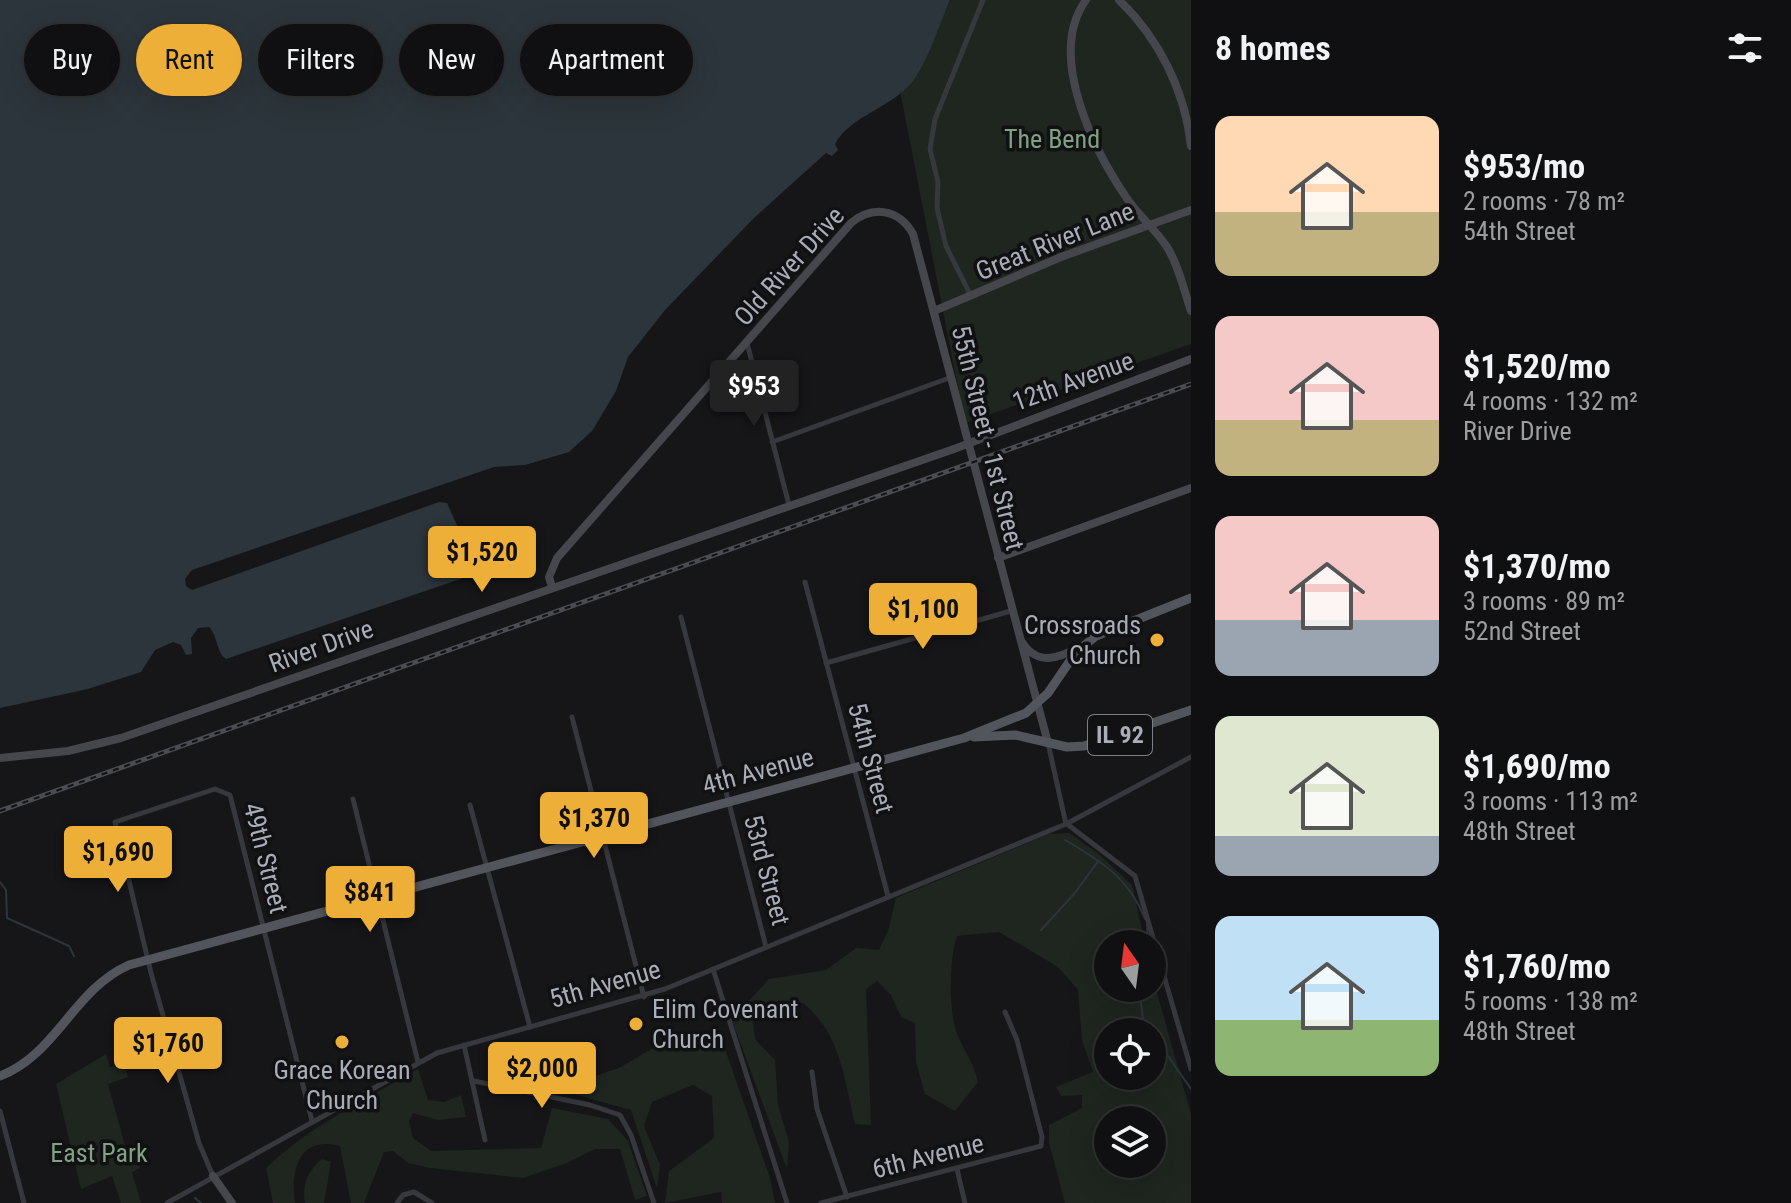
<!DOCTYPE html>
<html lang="en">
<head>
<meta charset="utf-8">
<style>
  :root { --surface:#101012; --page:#1e1e20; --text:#f1f3f6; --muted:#9c9d9f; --line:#303032; --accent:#edaf38 }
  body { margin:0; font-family:"Roboto Condensed",sans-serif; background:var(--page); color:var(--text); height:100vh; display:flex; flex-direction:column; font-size:30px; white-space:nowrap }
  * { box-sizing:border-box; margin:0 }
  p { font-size:26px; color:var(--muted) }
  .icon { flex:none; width:44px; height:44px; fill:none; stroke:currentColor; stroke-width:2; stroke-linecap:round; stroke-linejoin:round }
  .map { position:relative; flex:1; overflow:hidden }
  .side { display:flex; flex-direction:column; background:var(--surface); width:600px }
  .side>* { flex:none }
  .guide { position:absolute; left:24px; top:24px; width:760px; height:72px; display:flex; gap:16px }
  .needle { width:52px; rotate:346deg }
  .fabs { position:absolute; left:1094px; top:930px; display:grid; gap:16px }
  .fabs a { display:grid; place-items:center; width:72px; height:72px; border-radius:50%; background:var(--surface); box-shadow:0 8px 32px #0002,0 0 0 2px var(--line); font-size:40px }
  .price { position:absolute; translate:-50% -68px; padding:0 18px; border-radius:8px; background:var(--accent); color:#111; font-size:26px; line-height:52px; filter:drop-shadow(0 2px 4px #0008) }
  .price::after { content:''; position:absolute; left:50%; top:48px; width:24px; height:18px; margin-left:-12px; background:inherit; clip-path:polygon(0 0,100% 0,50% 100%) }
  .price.selected { background:#222; color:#fff }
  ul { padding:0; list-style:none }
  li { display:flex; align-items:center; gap:24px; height:200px; padding:0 24px }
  li span { display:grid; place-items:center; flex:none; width:224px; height:160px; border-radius:16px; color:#555 }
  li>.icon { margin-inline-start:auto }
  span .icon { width:96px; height:96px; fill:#fffc; stroke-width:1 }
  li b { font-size:34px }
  h2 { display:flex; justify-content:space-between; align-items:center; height:96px; padding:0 24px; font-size:34px }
  .chip { padding:0 28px; border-radius:36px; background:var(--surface); box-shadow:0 8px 32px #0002,0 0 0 2px var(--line); font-size:28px; line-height:72px }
  .chip.selected { background:var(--accent); color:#111 }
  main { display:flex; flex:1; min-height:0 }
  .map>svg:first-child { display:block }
  .green { fill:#1e261f; fill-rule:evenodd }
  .water { fill:#2c353b }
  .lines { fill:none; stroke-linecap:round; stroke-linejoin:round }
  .stream { stroke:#2c353b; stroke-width:2 }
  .street { stroke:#37383d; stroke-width:5 }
  .secondary { stroke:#45474d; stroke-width:8 }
  .primary { stroke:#53555c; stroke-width:9 }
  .rail-casing { stroke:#4a4c52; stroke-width:5 }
  .rail { stroke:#111113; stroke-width:2; stroke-dasharray:6; stroke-linecap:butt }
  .poi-dot { fill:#edaf38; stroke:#111113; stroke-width:3 }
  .labels { text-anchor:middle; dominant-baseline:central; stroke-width:7; stroke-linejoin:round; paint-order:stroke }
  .shield { fill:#111113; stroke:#7b7e86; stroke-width:2 }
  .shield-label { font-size:24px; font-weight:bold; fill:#a8adb7 }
  .park-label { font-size:26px; fill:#80a282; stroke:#111113 }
  .street-label { font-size:26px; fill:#a8adb7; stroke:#111113 }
  .poi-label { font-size:26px; fill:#a8adb7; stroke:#111113; text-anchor:end }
</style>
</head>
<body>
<main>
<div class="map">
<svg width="1191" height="1203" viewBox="0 0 1191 1203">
  <rect width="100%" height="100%" fill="#161618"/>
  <g class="green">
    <polygon points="951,0 1191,0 1191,344 965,423 900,91"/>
    <path d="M1069,833l30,21 33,31 13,59h-37v44h44v-13l39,139v89h-126l-16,-60v-18l33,-17v-13l-21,1 -5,-9 37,-15 -11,-32 -4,-50 -20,-23 -59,-35 -42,4c-8,23 -9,77 1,100 7,17 16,27 20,46l-23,29 -30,-17 -9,-32 -1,-39 -14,-6 -10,-22 -14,-14 -11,8 5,136 -16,-1c-11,-45 -14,-90 -52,-121l-40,4 -10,14 2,18 20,21 3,45 11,37 -2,27 -60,-162 20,-4 22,-24 57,-9 30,-22 23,2 9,-19 8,-33 153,-64zM1108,1032h44v44h-44zM1108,1120h44v44h-44z"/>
    <polygon points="666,1029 679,1037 718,1029 770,1178 775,1203 722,1203 721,1192 665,1203 669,1171 714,1138 712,1096 693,1085 652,1102 644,1126 660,1165 657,1188 631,1110 505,1075 531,1070 583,1080 619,1068 655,1047"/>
    <polygon points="106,1054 110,1067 124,1065 128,1077 108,1084 128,1156 136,1152 140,1168 132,1172 141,1203 121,1203 112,1176 81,1189 56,1084"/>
    <path d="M418,1069l10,31 16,2 17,-7 5,22 -28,3 -25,-7 -4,8 4,17 18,13 110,-3 11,-40 56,11 20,22 19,55 -12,4 -15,-51h-25l-28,14 -44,15 -93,-10 -22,-5 -15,-12 -9,1 -20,51h-13l-11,-57c-41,-11 -50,24 -45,57h-22l-7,-35c45,-43 99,-68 152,-99z"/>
    <path d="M322,1159l9,3 -7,41h-19c-3,-19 2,-31 17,-44z"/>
  </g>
  <path class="water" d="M0,0h950c-11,25 -21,59 -37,81 -20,26 -63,35 -78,63l3,6 -6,6 -6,-3 -72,65 -89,92 -37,47 -12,34 -24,40 -23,21 -44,13 -31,2 -302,103 -7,9 1,7 6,4 247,-88 8,1 29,64 -1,7 -249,85c-10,-7 -8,-23 -17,-32l-11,1 -7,10 1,16 -6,1 -5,-10 -8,-3 -18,8 -14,22 -53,17 -88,19z"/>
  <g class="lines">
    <g class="stream">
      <path d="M1065,840c36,21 65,39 80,79"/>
      <polyline points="0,882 6,890 7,918 69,946 74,956"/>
      <polyline points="1147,925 1148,944"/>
      <polyline points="1041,930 1074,894 1099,860"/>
      <polyline points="1139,988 1143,1019 1151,1032"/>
      <polyline points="1152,1033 1191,1089"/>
      <polyline points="195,1198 201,1203"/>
    </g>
    <g class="street">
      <polyline points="971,296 946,246 937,208 938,182 930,149 935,119 983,0"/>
      <polyline points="747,343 789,505"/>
      <polyline points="772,442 952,377"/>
      <polyline points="805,582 888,896"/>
      <polyline points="681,617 766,947"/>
      <polyline points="826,663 1011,611"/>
      <polyline points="572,717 644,997"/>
      <polyline points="1048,743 1066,824"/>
      <polyline points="353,799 418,1062"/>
      <polyline points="470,805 530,1027"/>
      <polyline points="1067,824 1135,876 1191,1069"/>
      <polyline points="713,969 787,1203"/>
      <polyline points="464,1045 485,1140"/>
      <polyline points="812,1072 817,1109 847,1197"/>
      <polyline points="474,1081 590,1105 620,1115 631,1135 654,1203"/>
      <polyline points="0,1111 24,1203"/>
      <polyline points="957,1169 965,1203"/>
      <polyline points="213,1176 199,1143 151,973 115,822 215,789 230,795 312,1121"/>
      <polyline points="167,1203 437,1053 665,989 1066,824 1191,757"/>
      <polyline points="397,1203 403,1195 414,1192 432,1203"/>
      <polyline points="821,1203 1041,1146 1042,1137 1017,1040 1005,1012"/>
    </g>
    <g class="secondary">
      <path d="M1086,0c-40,55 8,151 42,200 12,17 28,30 39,47 12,19 17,44 24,64"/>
      <path d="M1119,0c40,38 66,91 72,146"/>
      <polyline points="934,311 1061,257 1191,210"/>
      <polyline points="998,558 1191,488"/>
      <path d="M552,587l-3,-10 8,-19 294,-335c22,-18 48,-14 62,11l135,509"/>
      <path d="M1022,642c15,24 36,17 57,5"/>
      <polyline points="0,758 68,751 121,738 954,449 1191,359"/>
      <polyline points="213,1176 232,1203"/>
    </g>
    <g class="primary">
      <polyline points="974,737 1015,735 1067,747 1084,746 1191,710"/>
      <path d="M0,1076c56,-21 74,-87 129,-111l835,-227 62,-25 22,-20 28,-41 20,-16 95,-38"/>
    </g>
    <defs>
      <polyline id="rail" points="0,811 1191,384"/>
    </defs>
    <use href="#rail" class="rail-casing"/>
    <use href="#rail" class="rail"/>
  </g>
  <g class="poi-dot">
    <circle cx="1157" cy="640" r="8"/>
    <circle cx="636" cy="1024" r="8"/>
    <circle cx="342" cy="1042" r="8"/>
  </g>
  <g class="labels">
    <rect class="shield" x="1088" y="715" width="64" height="40" rx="6"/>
    <g class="shield-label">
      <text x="1120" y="735">IL 92</text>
    </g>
    <g class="park-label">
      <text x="1052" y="139">The Bend</text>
      <text x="99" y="1153">East Park</text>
    </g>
    <g class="street-label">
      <text transform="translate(1055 241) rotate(-22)">Great River Lane</text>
      <text transform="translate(789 266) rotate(-48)">Old River Drive</text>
      <text transform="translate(1073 381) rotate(-20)">12th Avenue</text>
      <text transform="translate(988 438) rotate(76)">55th Street - 1st Street</text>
      <text transform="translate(321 646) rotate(-20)">River Drive</text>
      <text transform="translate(871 758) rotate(75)">54th Street</text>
      <text transform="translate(758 771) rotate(-15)">4th Avenue</text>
      <text transform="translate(266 858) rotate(76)">49th Street</text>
      <text transform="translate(767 870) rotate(75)">53rd Street</text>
      <text transform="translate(605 984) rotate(-16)">5th Avenue</text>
      <text transform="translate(928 1156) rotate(-14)">6th Avenue</text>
    </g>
    <g class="poi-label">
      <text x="1141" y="625">Crossroads<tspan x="1141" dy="30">Church</tspan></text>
      <text x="652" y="1009" text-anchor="start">Elim Covenant<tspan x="652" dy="30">Church</tspan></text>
      <text x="342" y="1070" text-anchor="middle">Grace Korean<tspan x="342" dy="30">Church</tspan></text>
    </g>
  </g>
</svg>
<div class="fabs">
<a><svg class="needle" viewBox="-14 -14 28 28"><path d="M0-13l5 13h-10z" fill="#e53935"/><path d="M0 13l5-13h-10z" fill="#9c9d9f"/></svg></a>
<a><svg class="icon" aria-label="locate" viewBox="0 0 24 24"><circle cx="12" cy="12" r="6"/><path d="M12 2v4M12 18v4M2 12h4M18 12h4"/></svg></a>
<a><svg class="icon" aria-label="layers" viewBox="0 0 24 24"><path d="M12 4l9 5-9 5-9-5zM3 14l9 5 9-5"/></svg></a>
</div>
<b class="price selected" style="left:754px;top:428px">$953</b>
<b class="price" style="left:482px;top:594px">$1,520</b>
<b class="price" style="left:923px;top:651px">$1,100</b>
<b class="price" style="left:594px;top:860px">$1,370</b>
<b class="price" style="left:118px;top:894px">$1,690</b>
<b class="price" style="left:370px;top:934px">$841</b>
<b class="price" style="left:168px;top:1085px">$1,760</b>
<b class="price" style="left:542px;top:1110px">$2,000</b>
<div class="guide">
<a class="chip">Buy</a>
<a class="chip selected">Rent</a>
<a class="chip">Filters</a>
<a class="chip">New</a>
<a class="chip">Apartment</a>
</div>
</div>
<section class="side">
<h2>8 homes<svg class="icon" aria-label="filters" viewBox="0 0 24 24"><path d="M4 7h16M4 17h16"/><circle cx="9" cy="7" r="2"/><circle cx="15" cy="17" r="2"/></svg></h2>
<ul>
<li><span style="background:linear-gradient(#ffd9b3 60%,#c2b280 0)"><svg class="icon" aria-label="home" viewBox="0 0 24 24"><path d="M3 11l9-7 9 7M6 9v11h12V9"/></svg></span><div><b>$953/mo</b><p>2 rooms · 78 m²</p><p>54th Street</p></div></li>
<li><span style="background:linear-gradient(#f6c9c9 65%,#c2b280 0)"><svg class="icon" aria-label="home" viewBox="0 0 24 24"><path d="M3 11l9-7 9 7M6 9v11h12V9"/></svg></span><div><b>$1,520/mo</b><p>4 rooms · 132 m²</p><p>River Drive</p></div></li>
<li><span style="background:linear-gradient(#f6c9c9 65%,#9aa5b1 0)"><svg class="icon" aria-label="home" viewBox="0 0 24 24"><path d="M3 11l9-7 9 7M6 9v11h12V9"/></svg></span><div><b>$1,370/mo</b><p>3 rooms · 89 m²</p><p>52nd Street</p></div></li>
<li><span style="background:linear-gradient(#dfe7d0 75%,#9aa5b1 0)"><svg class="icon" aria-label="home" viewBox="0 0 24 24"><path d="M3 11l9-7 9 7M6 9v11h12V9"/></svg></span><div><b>$1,690/mo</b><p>3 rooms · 113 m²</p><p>48th Street</p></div></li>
<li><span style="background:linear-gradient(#bfe0f5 65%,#8fb573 0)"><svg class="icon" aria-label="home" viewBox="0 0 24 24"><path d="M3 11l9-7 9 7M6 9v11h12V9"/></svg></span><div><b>$1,760/mo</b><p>5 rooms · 138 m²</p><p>48th Street</p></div></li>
</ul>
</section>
</main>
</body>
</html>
